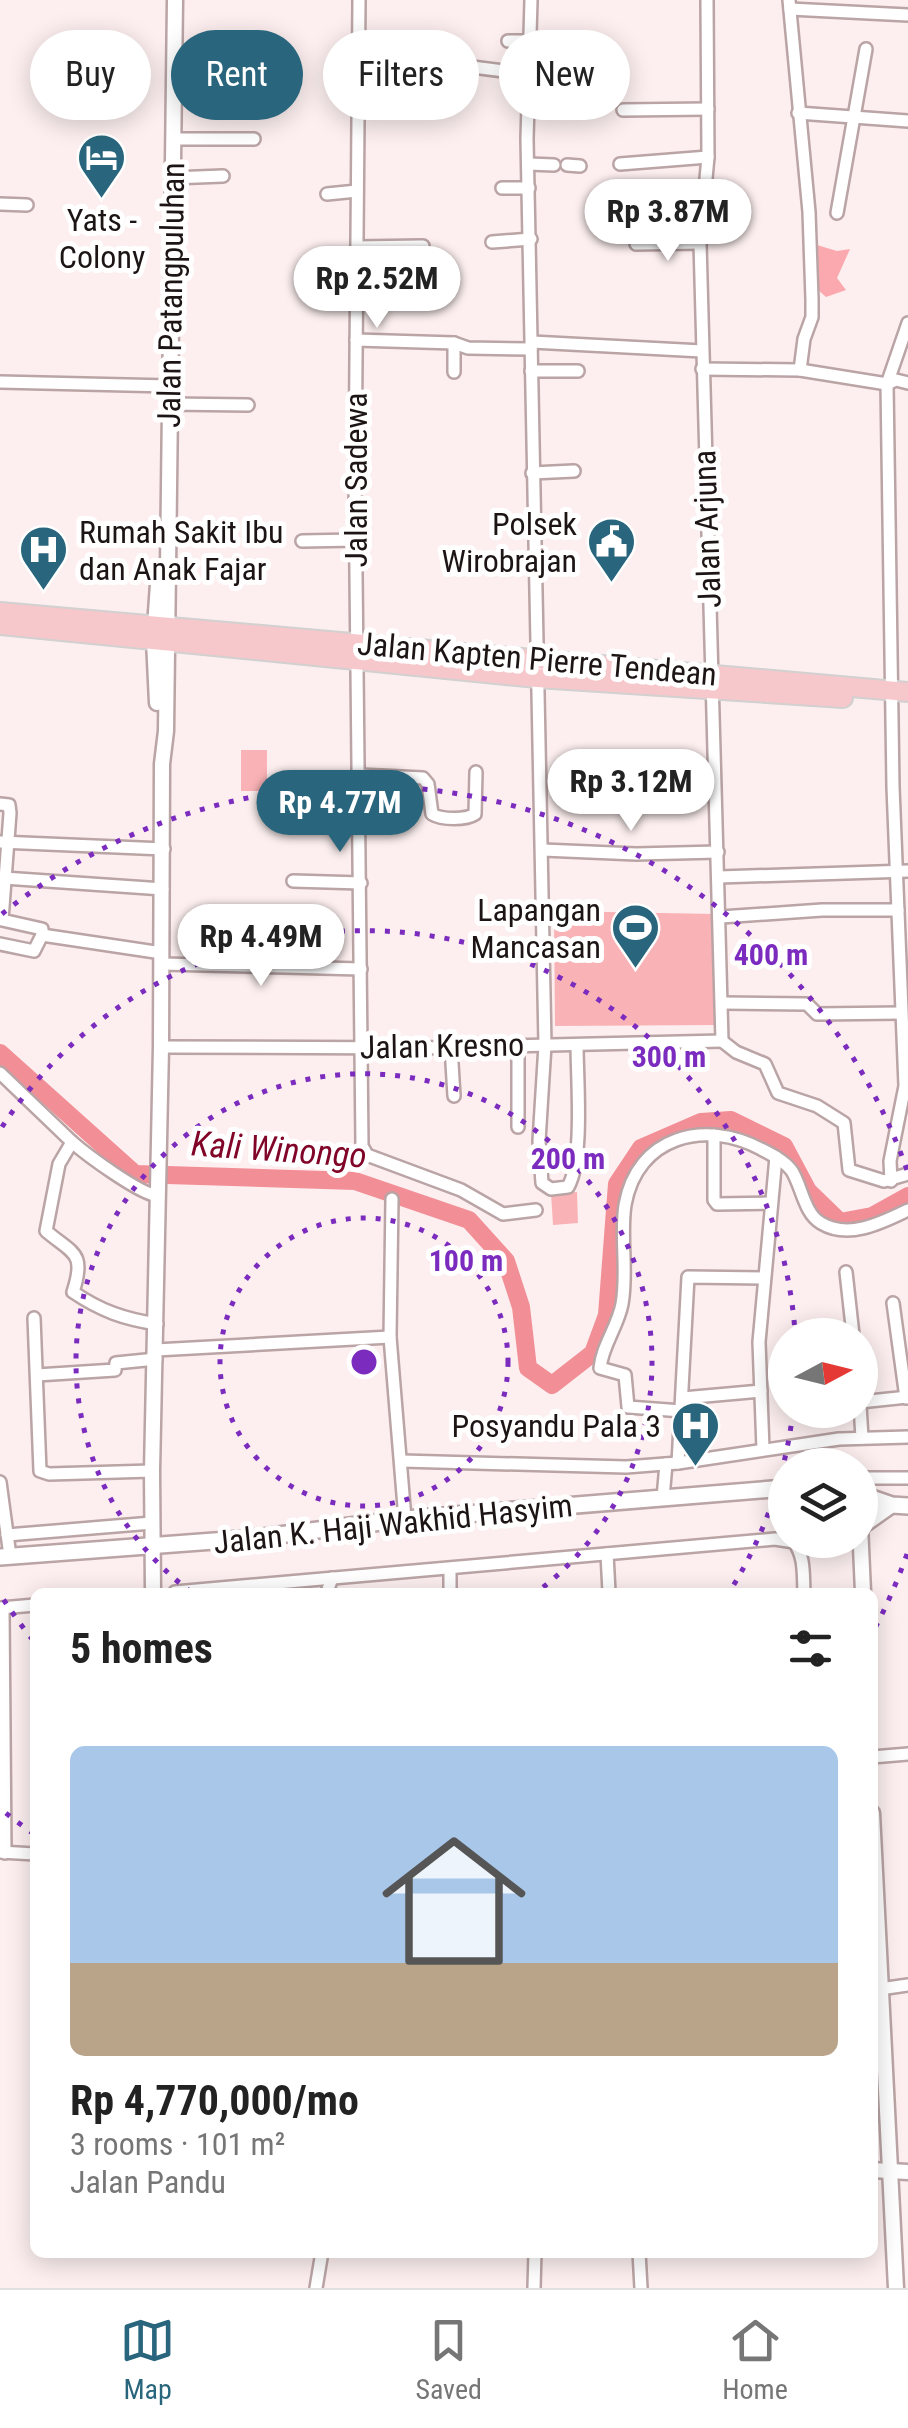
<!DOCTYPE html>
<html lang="en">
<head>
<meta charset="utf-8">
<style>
  :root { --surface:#fff; --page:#f2f2f2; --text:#222; --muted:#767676; --line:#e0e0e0; --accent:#29667d }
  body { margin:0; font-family:"Roboto Condensed",sans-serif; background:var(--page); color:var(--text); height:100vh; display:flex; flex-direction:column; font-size:38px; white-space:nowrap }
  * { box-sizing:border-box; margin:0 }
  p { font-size:32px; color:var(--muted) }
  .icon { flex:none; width:55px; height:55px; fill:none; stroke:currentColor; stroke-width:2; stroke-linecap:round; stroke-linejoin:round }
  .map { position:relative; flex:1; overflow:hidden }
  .details { position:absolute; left:30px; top:1588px; width:848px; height:670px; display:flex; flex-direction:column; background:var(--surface); border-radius:15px; box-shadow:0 5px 25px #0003 }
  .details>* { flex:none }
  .banner { position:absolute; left:30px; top:30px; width:850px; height:90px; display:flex; gap:20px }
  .needle { width:65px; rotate:83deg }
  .buttons { position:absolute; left:768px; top:1318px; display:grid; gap:20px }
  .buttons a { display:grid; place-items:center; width:110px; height:110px; border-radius:50%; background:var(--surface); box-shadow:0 5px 25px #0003; font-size:50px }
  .price { position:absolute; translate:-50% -85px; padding:0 22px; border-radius:35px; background:#fff; color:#222; font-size:32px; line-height:65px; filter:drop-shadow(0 2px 5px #0008) }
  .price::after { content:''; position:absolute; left:50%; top:60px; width:30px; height:22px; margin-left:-15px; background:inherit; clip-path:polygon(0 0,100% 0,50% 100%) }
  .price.on { background:var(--accent); color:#fff }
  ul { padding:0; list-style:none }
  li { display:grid; align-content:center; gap:20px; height:530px; padding:0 40px }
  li+li { border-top:2px solid var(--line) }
  li span { display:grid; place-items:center; height:310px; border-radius:15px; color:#555 }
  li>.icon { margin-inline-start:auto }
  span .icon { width:180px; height:180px; fill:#fffc; stroke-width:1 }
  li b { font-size:42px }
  h2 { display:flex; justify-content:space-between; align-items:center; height:120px; padding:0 40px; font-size:42px }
  .chip { padding:0 35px; border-radius:45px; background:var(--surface); box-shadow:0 5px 25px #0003; font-size:35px; line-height:90px }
  .chip.on { background:var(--accent); color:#fff }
  .tabs { display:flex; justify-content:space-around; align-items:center; height:140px; border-top:2px solid var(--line); background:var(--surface); font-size:28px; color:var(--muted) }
  .tabs a { display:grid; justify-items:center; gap:5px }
  .tabs .on { color:var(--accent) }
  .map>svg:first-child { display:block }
  .green { fill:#f9b2b6 }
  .forest { fill:#fba9ae }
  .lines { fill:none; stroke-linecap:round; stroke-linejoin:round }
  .river { stroke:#f28e96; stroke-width:18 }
  .minor-casing { stroke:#baa4a5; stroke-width:16 }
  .tertiary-casing { stroke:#baa4a5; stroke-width:19 }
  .secondary-casing { stroke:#baa4a5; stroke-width:20 }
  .primary-casing { stroke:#d2d0d0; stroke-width:22 }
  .minor { stroke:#fff; stroke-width:11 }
  .tertiary { stroke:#fff; stroke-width:14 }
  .secondary { stroke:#fff; stroke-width:15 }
  .primary { stroke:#f6c8cb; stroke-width:18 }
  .ring { fill:none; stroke:#7b2cbf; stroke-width:5; stroke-dasharray:5 10 }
  .labels { text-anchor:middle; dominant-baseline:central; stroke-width:10; stroke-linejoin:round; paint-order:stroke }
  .poi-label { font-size:32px; fill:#1d1515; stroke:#fff; text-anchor:end }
  .street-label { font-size:32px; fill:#1d1515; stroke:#fff }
  .water-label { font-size:35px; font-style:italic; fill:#810528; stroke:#fff }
  .centre { fill:#7b2cbf; stroke:#fff; stroke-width:5 }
  .ring-label { font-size:30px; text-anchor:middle; font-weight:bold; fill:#7b2cbf; stroke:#fff; stroke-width:10; stroke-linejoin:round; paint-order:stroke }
</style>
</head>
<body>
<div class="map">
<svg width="908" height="2288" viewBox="0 0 908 2288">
  <rect width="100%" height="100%" fill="#fdefef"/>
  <g class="green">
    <rect x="241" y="750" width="26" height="41"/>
    <polygon points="554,911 715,914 718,1025 555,1026"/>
    <polygon points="577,1192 578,1223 553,1225 551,1193"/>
  </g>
  <polygon class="forest" points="817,245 837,251 850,249 837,278 846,290 826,297 817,289 818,278 811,270"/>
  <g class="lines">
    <polyline class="river" points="0,1053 135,1174 355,1181 469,1220 506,1261 521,1307 528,1368 552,1385 593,1353 607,1315 617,1184 641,1148 701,1122 731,1120 784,1146 808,1191 840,1222 872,1216 908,1196"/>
    <defs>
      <g id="minor">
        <polyline points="359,0 355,478 362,1146 367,1155 461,1190 503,1214 536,1210"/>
        <path d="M531,0l-4,139 18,906 -6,96 3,42 9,6 17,-2c16,-28 9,-108 9,-142"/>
        <polyline points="707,0 708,157 700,243 722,1041"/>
        <polyline points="789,0 809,212 812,299 812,317 804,339 800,370"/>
        <polyline points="790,9 908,15"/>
        <polyline points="508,41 529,41"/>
        <polyline points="441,63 527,74"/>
        <polyline points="357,70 386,67"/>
        <polyline points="623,110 708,109"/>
        <polyline points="798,113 908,121"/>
        <polyline points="173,139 254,139"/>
        <polyline points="529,164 554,165"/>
        <polyline points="620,164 708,157"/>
        <polyline points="567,165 580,166"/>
        <polyline points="172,178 223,176"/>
        <polyline points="502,188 529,188"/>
        <polyline points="327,194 357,191"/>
        <polyline points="0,204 27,205"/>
        <polyline points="837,213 866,49"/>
        <polyline points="492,242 531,239"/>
        <polyline points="636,244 700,243"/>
        <polyline points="357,247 423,246"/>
        <polyline points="356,340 454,343 468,348 531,349"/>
        <polyline points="532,342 702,351"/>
        <polyline points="454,343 454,372"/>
        <polyline points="702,369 800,370 887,384 896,380 908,383"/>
        <polyline points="531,371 578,371"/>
        <polyline points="0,382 169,386"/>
        <polyline points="169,404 248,405"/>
        <polyline points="532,473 574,471"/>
        <polyline points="302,541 356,540"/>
        <path d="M360,775l63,3 5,6 4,30c10,6 34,6 43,0l1,-42"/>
        <polyline points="0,804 9,805 10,813 2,920 42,929 42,935 162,953"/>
        <polyline points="0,842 164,849"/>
        <polyline points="543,850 636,854 718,852"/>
        <polyline points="719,877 908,871"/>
        <polyline points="4,878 163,889"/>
        <polyline points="293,881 361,883"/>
        <polyline points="721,917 822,910 898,910"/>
        <polyline points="0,944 34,951 42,935"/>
        <polyline points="162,964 361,969"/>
        <polyline points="723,1003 807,1004 817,1014 901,1013"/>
        <polyline points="722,1041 736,1052 765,1064 778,1093 817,1106 844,1123 849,1170 884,1181 908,1174"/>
        <polyline points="161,1047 421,1048 722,1041"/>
        <polyline points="451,1047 454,1096"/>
        <polyline points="0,1073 72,1142"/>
        <polyline points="518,1127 518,1046"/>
        <polyline points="714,1135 714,1200 717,1204 771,1203"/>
        <polyline points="891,1181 890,1161 905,1086 893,787 887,384 908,323"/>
        <polyline points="392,1199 390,1337 405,1519"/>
        <polyline points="846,1272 853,1335"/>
        <polyline points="893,1303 906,1398"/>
        <polyline points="34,1318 40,1471 49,1474 152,1471"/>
        <path d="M157,1324c-33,-5 -56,-13 -84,-32 13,-40 0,-38 -27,-61l13,-67 13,-22c16,14 68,52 86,54"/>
        <polyline points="156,1350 390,1337"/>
        <polyline points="37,1375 115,1370 116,1363 156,1359"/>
        <polyline points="683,1398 761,1391"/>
        <polyline points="860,1402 908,1397"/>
        <polyline points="860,1405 862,1438"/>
        <path d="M682,1411l-54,-4 -3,-32 -25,-7c2,-22 18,-42 22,-64 6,-33 -2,-67 3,-99 12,-69 80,-86 136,-56 10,5 24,12 31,22 10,16 12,42 29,52 28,17 62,-1 87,-13"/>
        <polyline points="763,1449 759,1342 776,1157"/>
        <polyline points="402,1461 626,1467 678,1463 839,1439 908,1437"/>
        <polyline points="678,1463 688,1277 763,1278"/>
        <polyline points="860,1478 908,1478"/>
        <polyline points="0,1482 10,1556"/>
        <polyline points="663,1498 666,1464"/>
        <polyline points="7,1535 152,1523"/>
        <polyline points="607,1554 609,1592"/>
        <polyline points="450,1569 450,1592"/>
        <path d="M175,1592l600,-53 19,3c11,15 9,32 10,50"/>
        <polyline points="327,1592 332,1578"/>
        <polyline points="0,1608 35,1605"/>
        <polyline points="3,1608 5,1853"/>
        <polyline points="872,1757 908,1754"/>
        <polyline points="0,1852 35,1854"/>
        <polyline points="880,1989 908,1985"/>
        <polyline points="639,2252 641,2288"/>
        <polyline points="316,2288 322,2252"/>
        <polyline points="534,2288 535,2252"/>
      </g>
      <g id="tertiary">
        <polyline points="157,703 154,640 158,584"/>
        <polyline points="860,1525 863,1592"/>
        <polyline points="861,1527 892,1505"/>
        <polyline points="153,1592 152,1471 161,1047 162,764 166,731 175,0"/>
        <polyline points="872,1813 896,2288"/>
        <polyline points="872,2170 908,2172"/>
      </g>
      <g id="secondary">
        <polyline points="860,1494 892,1505 908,1506"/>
        <polyline points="0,1557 254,1538 405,1519 785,1488"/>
      </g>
      <g id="primary">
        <polyline points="0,612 908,692"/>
        <polyline points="0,625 537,678 843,698"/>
      </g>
    </defs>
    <use href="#minor" class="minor-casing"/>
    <use href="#tertiary" class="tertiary-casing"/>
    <use href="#secondary" class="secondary-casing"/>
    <use href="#primary" class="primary-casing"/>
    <use href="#minor" class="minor"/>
    <use href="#tertiary" class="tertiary"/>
    <use href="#secondary" class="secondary"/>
    <use href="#primary" class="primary"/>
  </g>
  <g class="ring">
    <circle cx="364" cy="1362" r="144"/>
    <path d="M191 1592A288 288 0 1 1 537 1592"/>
    <path d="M793 1411A432 432 0 0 1 730 1591M33 1640A432 432 0 0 1 2 1597M2 1127A432 432 0 0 1 795 1332"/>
    <path d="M907 1554A576 576 0 0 1 873 1632M34 1834A576 576 0 0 1 2 1810M2 914A576 576 0 0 1 907 1170"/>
  </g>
  <defs>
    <symbol id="hotel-pin" viewBox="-11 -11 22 30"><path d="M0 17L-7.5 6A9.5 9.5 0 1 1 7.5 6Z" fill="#29667d" stroke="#fff"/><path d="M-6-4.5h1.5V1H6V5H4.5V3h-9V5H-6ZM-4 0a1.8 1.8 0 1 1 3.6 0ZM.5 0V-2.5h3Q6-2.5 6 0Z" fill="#fff"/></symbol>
    <symbol id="civic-pin" viewBox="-11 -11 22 30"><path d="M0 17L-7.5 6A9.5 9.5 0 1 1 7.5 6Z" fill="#29667d" stroke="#fff"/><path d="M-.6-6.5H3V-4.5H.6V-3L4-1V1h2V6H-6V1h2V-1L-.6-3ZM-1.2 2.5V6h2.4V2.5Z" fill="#fff"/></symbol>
    <symbol id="hospital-pin" viewBox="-11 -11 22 30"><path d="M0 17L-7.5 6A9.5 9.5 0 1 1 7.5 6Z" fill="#29667d" stroke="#fff"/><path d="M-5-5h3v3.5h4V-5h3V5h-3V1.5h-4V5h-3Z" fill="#fff"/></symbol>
    <symbol id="stadium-pin" viewBox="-11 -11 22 30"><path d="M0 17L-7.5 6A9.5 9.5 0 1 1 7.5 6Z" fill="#29667d" stroke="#fff"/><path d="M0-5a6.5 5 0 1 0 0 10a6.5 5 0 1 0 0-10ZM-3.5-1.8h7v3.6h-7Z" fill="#fff"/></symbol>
  </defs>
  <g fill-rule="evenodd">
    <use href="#hotel-pin" x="74" y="130" width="55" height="75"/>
    <use href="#civic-pin" x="584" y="514" width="55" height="75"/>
    <use href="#hospital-pin" x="16" y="522" width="55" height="75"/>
    <use href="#stadium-pin" x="608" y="900" width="55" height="75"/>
    <use href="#hospital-pin" x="668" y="1398" width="55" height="75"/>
  </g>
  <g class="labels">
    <g class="poi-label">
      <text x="102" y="220" text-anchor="middle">Yats -<tspan x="102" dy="37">Colony</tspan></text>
      <text x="577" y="524">Polsek<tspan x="577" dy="37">Wirobrajan</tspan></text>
      <text x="79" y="532" text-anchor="start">Rumah Sakit Ibu<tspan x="79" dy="37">dan Anak Fajar</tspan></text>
      <text x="601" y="910">Lapangan<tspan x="601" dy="37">Mancasan</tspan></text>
      <text x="661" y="1426">Posyandu Pala 3</text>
    </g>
    <g class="street-label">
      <text transform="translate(171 295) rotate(-89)">Jalan Patangpuluhan</text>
      <text transform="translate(356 480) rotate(-90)">Jalan Sadewa</text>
      <text transform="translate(707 529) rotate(-92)">Jalan Arjuna</text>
      <text transform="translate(537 659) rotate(5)">Jalan Kapten Pierre Tendean</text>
      <text transform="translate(442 1046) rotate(-1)">Jalan Kresno</text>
      <text transform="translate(393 1524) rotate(-6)">Jalan K. Haji Wakhid Hasyim</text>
    </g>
    <g class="water-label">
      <text transform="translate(279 1150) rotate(4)">Kali Winongo</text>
    </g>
  </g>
  <circle cx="364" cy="1362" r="15" class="centre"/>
  <g class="ring-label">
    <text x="771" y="965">400 m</text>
    <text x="669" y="1067">300 m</text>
    <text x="568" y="1169">200 m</text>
    <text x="466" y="1271">100 m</text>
  </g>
</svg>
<div class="buttons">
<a><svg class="needle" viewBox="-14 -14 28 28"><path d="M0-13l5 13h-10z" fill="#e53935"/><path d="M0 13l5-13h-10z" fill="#767676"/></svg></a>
<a><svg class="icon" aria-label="layers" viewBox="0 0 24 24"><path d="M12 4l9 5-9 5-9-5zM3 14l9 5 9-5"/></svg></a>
</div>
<b class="price" style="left:668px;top:264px">Rp 3.87M</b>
<b class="price" style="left:377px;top:331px">Rp 2.52M</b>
<b class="price" style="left:631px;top:834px">Rp 3.12M</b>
<b class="price on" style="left:340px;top:855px">Rp 4.77M</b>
<b class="price" style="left:261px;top:989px">Rp 4.49M</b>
<div class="banner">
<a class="chip">Buy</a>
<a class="chip on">Rent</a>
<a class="chip">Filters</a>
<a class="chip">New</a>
</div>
<section class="details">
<h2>5 homes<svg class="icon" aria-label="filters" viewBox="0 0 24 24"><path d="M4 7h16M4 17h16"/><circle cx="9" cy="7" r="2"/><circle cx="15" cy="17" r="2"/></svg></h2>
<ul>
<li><span style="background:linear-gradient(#a9c7e8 70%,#b9a48a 0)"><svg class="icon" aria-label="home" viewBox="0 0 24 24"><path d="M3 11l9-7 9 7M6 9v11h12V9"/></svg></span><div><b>Rp 4,770,000/mo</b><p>3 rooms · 101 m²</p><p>Jalan Pandu</p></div></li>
</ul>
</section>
</div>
<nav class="tabs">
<a class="on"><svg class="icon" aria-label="map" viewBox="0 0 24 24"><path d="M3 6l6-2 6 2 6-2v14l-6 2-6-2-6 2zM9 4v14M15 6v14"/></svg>Map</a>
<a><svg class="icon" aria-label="saved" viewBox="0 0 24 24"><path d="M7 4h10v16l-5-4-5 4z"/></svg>Saved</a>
<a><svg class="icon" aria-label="home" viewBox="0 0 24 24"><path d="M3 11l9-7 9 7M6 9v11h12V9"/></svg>Home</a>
</nav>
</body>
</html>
